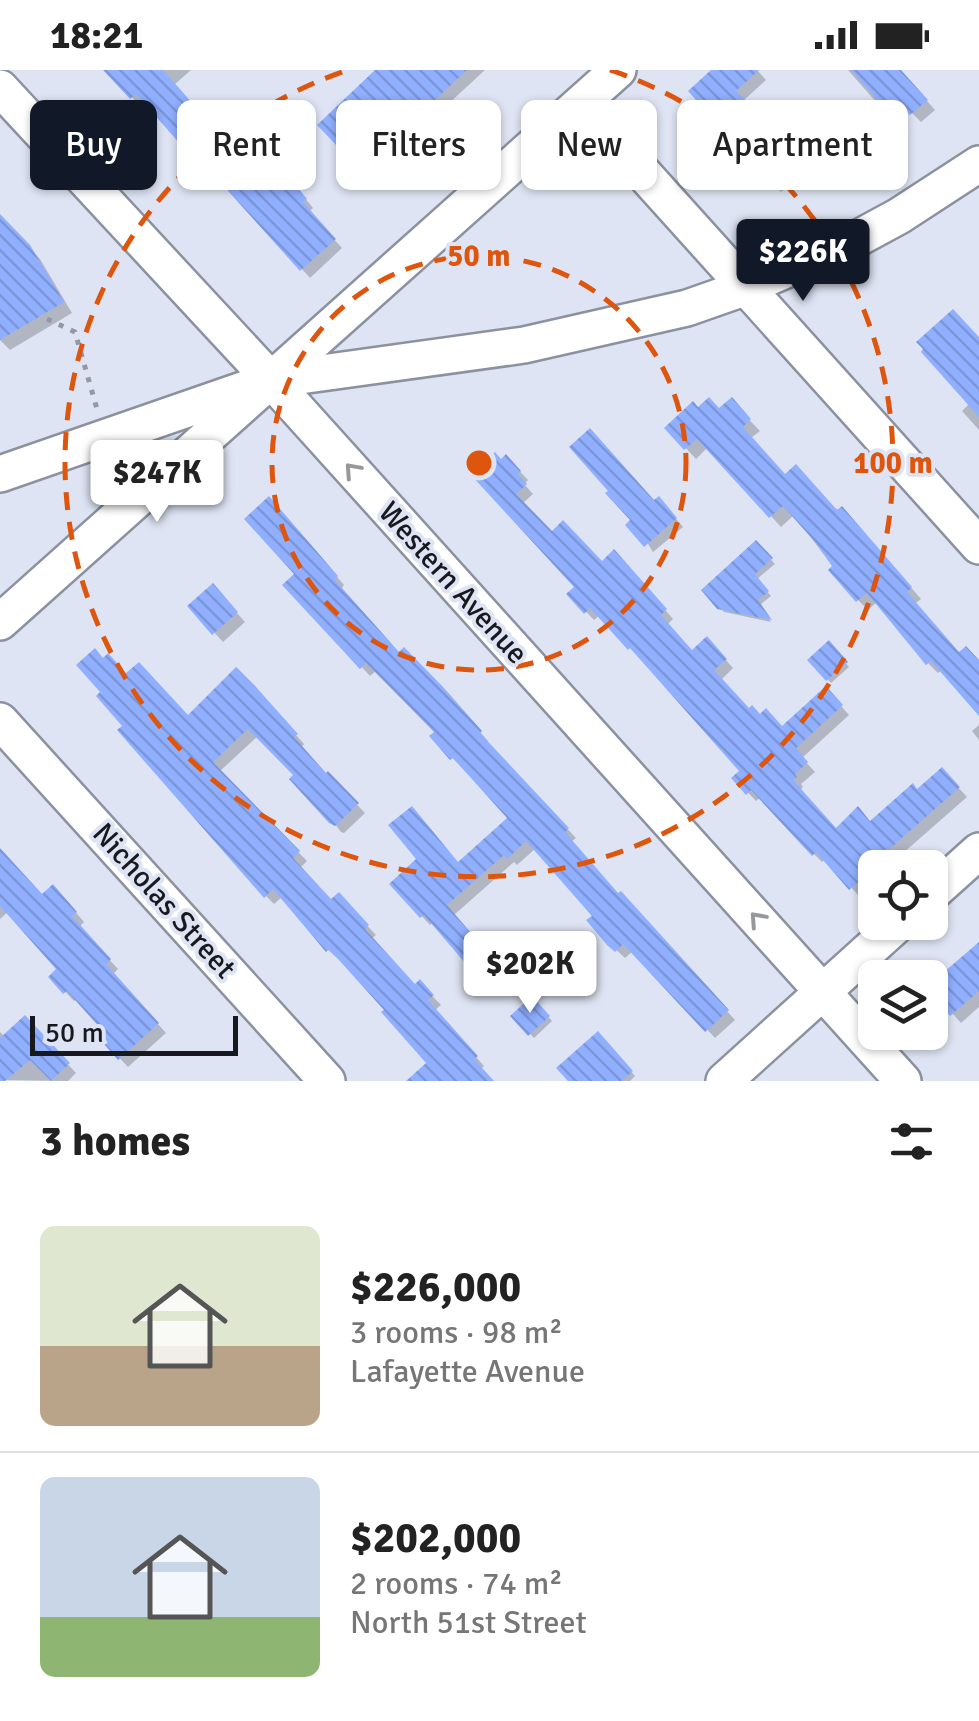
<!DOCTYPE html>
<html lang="en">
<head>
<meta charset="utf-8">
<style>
  :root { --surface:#fff; --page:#f2f2f2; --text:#222; --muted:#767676; --line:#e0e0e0; --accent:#111827 }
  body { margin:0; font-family:Signika,sans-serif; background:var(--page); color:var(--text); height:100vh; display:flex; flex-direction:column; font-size:38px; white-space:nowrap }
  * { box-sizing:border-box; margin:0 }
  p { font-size:32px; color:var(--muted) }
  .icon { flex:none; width:55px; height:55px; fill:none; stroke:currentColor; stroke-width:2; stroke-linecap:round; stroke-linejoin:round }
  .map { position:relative; height:1011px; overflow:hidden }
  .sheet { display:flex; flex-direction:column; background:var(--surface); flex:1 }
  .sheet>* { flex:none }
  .top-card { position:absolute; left:30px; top:30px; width:920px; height:90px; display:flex; gap:20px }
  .fabs { position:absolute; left:858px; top:780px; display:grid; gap:20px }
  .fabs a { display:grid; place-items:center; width:90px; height:90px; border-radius:15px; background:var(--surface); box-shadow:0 2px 8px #0004; font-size:50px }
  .scale { position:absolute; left:30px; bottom:25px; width:208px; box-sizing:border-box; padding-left:10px; border:5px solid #17191e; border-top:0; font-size:28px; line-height:35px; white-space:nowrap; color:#17191e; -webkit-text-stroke:8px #dee4f3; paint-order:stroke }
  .price { position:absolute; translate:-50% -85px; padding:0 22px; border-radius:10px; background:#fff; color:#222; font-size:32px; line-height:65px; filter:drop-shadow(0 2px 5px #0008) }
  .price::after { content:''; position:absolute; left:50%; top:60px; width:30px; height:22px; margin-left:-15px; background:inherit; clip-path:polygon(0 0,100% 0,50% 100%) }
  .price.active { background:var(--accent); color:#fff }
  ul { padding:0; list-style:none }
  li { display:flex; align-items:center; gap:30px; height:250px; padding:0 40px }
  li+li { border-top:2px solid var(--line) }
  li span { display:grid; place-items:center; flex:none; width:280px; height:200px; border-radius:15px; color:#555 }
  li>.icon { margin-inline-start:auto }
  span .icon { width:120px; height:120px; fill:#fffc; stroke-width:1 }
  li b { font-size:42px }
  h2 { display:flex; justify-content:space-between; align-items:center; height:120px; padding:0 40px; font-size:42px }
  .pill { padding:0 35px; border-radius:15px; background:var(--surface); box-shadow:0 2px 8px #0004; font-size:35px; line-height:90px }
  .pill.active { background:var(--accent); color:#fff }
  .status { display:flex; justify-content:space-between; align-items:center; height:70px; padding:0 50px; background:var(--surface); direction:ltr }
  .status svg { height:28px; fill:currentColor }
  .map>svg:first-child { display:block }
  .shadow { fill:#0003 }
  .building { fill:url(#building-back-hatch) }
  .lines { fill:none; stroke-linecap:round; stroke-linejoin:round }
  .minor-casing { stroke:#8b919f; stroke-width:40 }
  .path { stroke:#9398a3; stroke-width:5; stroke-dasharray:5 8; stroke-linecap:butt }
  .minor { stroke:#fff; stroke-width:35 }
  .oneway { stroke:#97989a }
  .ring { fill:none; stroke:#de560d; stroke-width:5; stroke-dasharray:18 12 }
  .labels { text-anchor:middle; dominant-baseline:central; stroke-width:8; stroke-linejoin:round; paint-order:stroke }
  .street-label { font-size:30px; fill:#17191e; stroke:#dee4f3 }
  .centre { fill:#de560d; stroke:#dee4f3; stroke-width:5 }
  .ring-label { font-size:30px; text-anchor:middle; font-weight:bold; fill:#de560d; stroke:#dee4f3; stroke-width:8; stroke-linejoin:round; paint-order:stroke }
</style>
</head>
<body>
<div class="status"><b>18:21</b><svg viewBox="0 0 49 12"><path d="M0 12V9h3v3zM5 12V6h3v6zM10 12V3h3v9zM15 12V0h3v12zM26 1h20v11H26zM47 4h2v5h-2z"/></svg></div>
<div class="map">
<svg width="979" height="1011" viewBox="0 0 979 1011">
  <defs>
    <pattern id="building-back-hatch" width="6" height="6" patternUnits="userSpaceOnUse" patternTransform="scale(2.5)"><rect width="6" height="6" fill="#90afff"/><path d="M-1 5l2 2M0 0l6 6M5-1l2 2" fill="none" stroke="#7b96da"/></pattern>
  </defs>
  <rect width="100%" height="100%" fill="#dee4f3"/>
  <g class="shadow">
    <polygon points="107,0 191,0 174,15 218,65 248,93 258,81 285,103 313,138 309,142 342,178 310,208 195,80 192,83 145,31 140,36"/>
    <polygon points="379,0 485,0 370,106 321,55"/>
    <polygon points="715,0 757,0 766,10 743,31 767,54 778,44 802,70 790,80 807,99 781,122 691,21"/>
    <polygon points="848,0 900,0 935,40 921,52 911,42 901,51 881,29 877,33"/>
    <polygon points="0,146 40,189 72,243 10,280 0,270"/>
    <polygon points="979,270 979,360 962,341 968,335 965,327"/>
    <polygon points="731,331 760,361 751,368 786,406 852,449 921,529 915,534 960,584 979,592 979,643 942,600 938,603 928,593 877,532 868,540 858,530 794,445 781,457 708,377 696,389 667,358 698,340 720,341"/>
    <polygon points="506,387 528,410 524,414 533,424 522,434 552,464 602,494 622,490 673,549 667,555 692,583 715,578 733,598 721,610 749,641 783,659 834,628 849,645 802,688 815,702 801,714 803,717 800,720 836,761 871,754 918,722 942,700 967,727 886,798 875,798 875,807 869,812 873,815 859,826 825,789 822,792 814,784 761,727 756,731 734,708 743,701 600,545 594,550 569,524 577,517 474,405"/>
    <polygon points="655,433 666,437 683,457 653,482 634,451"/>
    <polygon points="278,437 344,515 341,519 400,585 452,630 488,671 486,673 576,768 571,772 619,826 629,833 735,950 715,968 633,881 625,888 609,873 595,846 536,778 517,795 514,792 454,845 490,888 476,901 433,852 430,855 392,814 459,794 511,748 432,667 438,662 377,600 370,606 286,515 297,504"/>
    <polygon points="756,473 775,494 757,509 771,526 760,535 771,552 724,542 704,520"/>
    <polygon points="221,525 245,552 223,572 190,536"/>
    <polygon points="829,574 849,597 831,613 810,590"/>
    <polygon points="127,606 188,648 263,628 304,674 301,678 326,706 328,705 365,743 344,763 341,762 297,705 258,666 219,702 307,791 300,798 331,832 339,826 376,865 371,869 415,917 420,913 441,935 435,940 484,996 481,999 492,1011 430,1011 430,993 387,940 339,886 337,888 328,880 283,826 274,834 266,826 126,656"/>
    <polygon points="979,655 979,670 972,661"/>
    <polygon points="0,780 42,827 62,826 84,852 79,857 118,899 113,904 166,963 128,997 99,966 105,960 77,929 74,931 51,907 59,900 8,842 0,849"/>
    <polygon points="979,886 979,937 961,953 930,918"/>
    <polygon points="532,929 552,951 534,968 514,946"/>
    <polygon points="25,949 76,1003 68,1011 0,1010 0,962 5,967"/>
    <polygon points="598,964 635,1006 630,1011 574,1011"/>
  </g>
  <g class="building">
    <polygon points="103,0 163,0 218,62 221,59 248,90 258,77 287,101 285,103 307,129 303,132 336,169 300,201 185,73 182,76 136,24 130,29"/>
    <polygon points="375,0 467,0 360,100 317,55"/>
    <polygon points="711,0 759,0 736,21 767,51 778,41 795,59 784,70 801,89 771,115 688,21"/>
    <polygon points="851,0 901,0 928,30 910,45 901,34 890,44"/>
    <polygon points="0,144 30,175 64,232 0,270"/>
    <polygon points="953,239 979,267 979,347 921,282 923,279 916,272"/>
    <polygon points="709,327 719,338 732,327 751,349 743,357 785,404 796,394 837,440 842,436 912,517 907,522 959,582 966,576 979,590 979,646 931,591 926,595 867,523 856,532 828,500 832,496 816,473 783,436 769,448 697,369 684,380 664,358 693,331 698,337"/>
    <polygon points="590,358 654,430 659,426 677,448 644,477 625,455 630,450 605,423 608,421 569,377"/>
    <polygon points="495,382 501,389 506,384 521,401 518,404 527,414 516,424 552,461 563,450 602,491 614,479 667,539 661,545 692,580 707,566 727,589 714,600 749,638 752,635 760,644 766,638 782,656 826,616 843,635 796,678 808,692 795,704 797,707 793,710 836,758 858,736 870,751 913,713 917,719 942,697 960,717 863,802 866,806 849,820 816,782 812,786 751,720 746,725 731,708 739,701 630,578 628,580 590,538 584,544 566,524 574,517 471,405"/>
    <polygon points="269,426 338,506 334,509 399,582 404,577 444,618 482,661 480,663 569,758 565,762 618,823 621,821 729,940 705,962 623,874 615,882 607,875 586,850 592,846 526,771 507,789 504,785 447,835 484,878 466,894 424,845 420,848 389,814 416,789 388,755 412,736 458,792 507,748 453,688 450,690 429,666 434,662 366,593 360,599 282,515 294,504 244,449"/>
    <polygon points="756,470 773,488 755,504 769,521 758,530 772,550 717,539 701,520"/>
    <polygon points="213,513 238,542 212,565 187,536"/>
    <polygon points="829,570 848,592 826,611 807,590"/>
    <polygon points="95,578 103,588 108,583 126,603 139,592 188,645 236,597 255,616 298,664 294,667 326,703 328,701 359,733 335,756 329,753 289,709 293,705 248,659 213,692 300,781 293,788 331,829 339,822 369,855 365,859 415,914 420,909 434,925 428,930 478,986 474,989 494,1011 406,1011 426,993 381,942 384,940 329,879 326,882 273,819 264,828 117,660 122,656 96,626 100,622 76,595"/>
    <polygon points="0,778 42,824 53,814 77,842 72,846 111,889 106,894 159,953 118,990 96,965 102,960 67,921 63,924 48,907 56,899 0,836"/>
    <polygon points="979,872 979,921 950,946 930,923 930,914"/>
    <polygon points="532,926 550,946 528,966 510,946"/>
    <polygon points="25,945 70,993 51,1011 30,990 5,1011 0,1011 0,968"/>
    <polygon points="598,961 633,1001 621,1011 568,1011 556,998"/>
  </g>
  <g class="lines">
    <defs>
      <g id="minor">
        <polyline points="0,18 271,310 903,1011"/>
        <polyline points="581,34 979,476"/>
        <polyline points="0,404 271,310 524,275 687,238 744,218 851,172 899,146 979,94"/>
        <polyline points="0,552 618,0"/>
        <polyline points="0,651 327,1011"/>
        <polyline points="930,825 979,781"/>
        <polyline points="724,1011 900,852"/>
      </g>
    </defs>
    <use href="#minor" class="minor-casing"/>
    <polyline class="path" points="47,249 75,262 97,339"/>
    <use href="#minor" class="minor"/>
  </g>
  <defs><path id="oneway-chevron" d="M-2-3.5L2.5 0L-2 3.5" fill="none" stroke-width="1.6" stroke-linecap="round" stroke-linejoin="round" transform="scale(2.5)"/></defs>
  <g class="oneway">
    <use href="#oneway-chevron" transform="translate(352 400) rotate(-132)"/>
    <use href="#oneway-chevron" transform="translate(757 849) rotate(-132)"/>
  </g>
  <g class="ring">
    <circle cx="479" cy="393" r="207"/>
    <path d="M610 0A414 414 0 1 1 348 0"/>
  </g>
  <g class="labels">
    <g class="street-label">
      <text transform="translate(453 513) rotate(48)">Western Avenue</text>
      <text transform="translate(164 831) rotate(48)">Nicholas Street</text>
    </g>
  </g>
  <circle cx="479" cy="393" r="15" class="centre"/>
  <g class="ring-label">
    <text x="479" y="196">50 m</text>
    <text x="893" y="403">100 m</text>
  </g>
</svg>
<div class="fabs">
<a><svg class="icon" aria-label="locate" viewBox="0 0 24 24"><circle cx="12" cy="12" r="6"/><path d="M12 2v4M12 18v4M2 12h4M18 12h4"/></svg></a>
<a><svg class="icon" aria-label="layers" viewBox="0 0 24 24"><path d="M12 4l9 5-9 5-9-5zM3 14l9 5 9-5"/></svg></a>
</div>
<div class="scale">50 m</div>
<b class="price active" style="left:803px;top:234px">$226K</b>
<b class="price" style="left:157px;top:455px">$247K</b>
<b class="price" style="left:530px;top:946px">$202K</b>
<div class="top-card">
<a class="pill active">Buy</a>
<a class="pill">Rent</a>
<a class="pill">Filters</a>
<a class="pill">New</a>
<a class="pill">Apartment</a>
</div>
</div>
<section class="sheet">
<h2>3 homes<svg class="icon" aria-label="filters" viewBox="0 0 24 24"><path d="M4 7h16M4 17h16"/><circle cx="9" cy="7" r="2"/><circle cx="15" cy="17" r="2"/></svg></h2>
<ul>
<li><span style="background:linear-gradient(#dfe7d0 60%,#b9a48a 0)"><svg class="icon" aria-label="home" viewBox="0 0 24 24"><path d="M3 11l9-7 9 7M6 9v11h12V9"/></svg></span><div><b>$226,000</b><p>3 rooms · 98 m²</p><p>Lafayette Avenue</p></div></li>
<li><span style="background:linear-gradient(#c9d6e8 70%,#8fb573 0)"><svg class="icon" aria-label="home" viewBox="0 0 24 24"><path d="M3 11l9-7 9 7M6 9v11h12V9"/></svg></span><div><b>$202,000</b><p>2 rooms · 74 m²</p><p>North 51st Street</p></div></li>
</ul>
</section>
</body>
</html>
